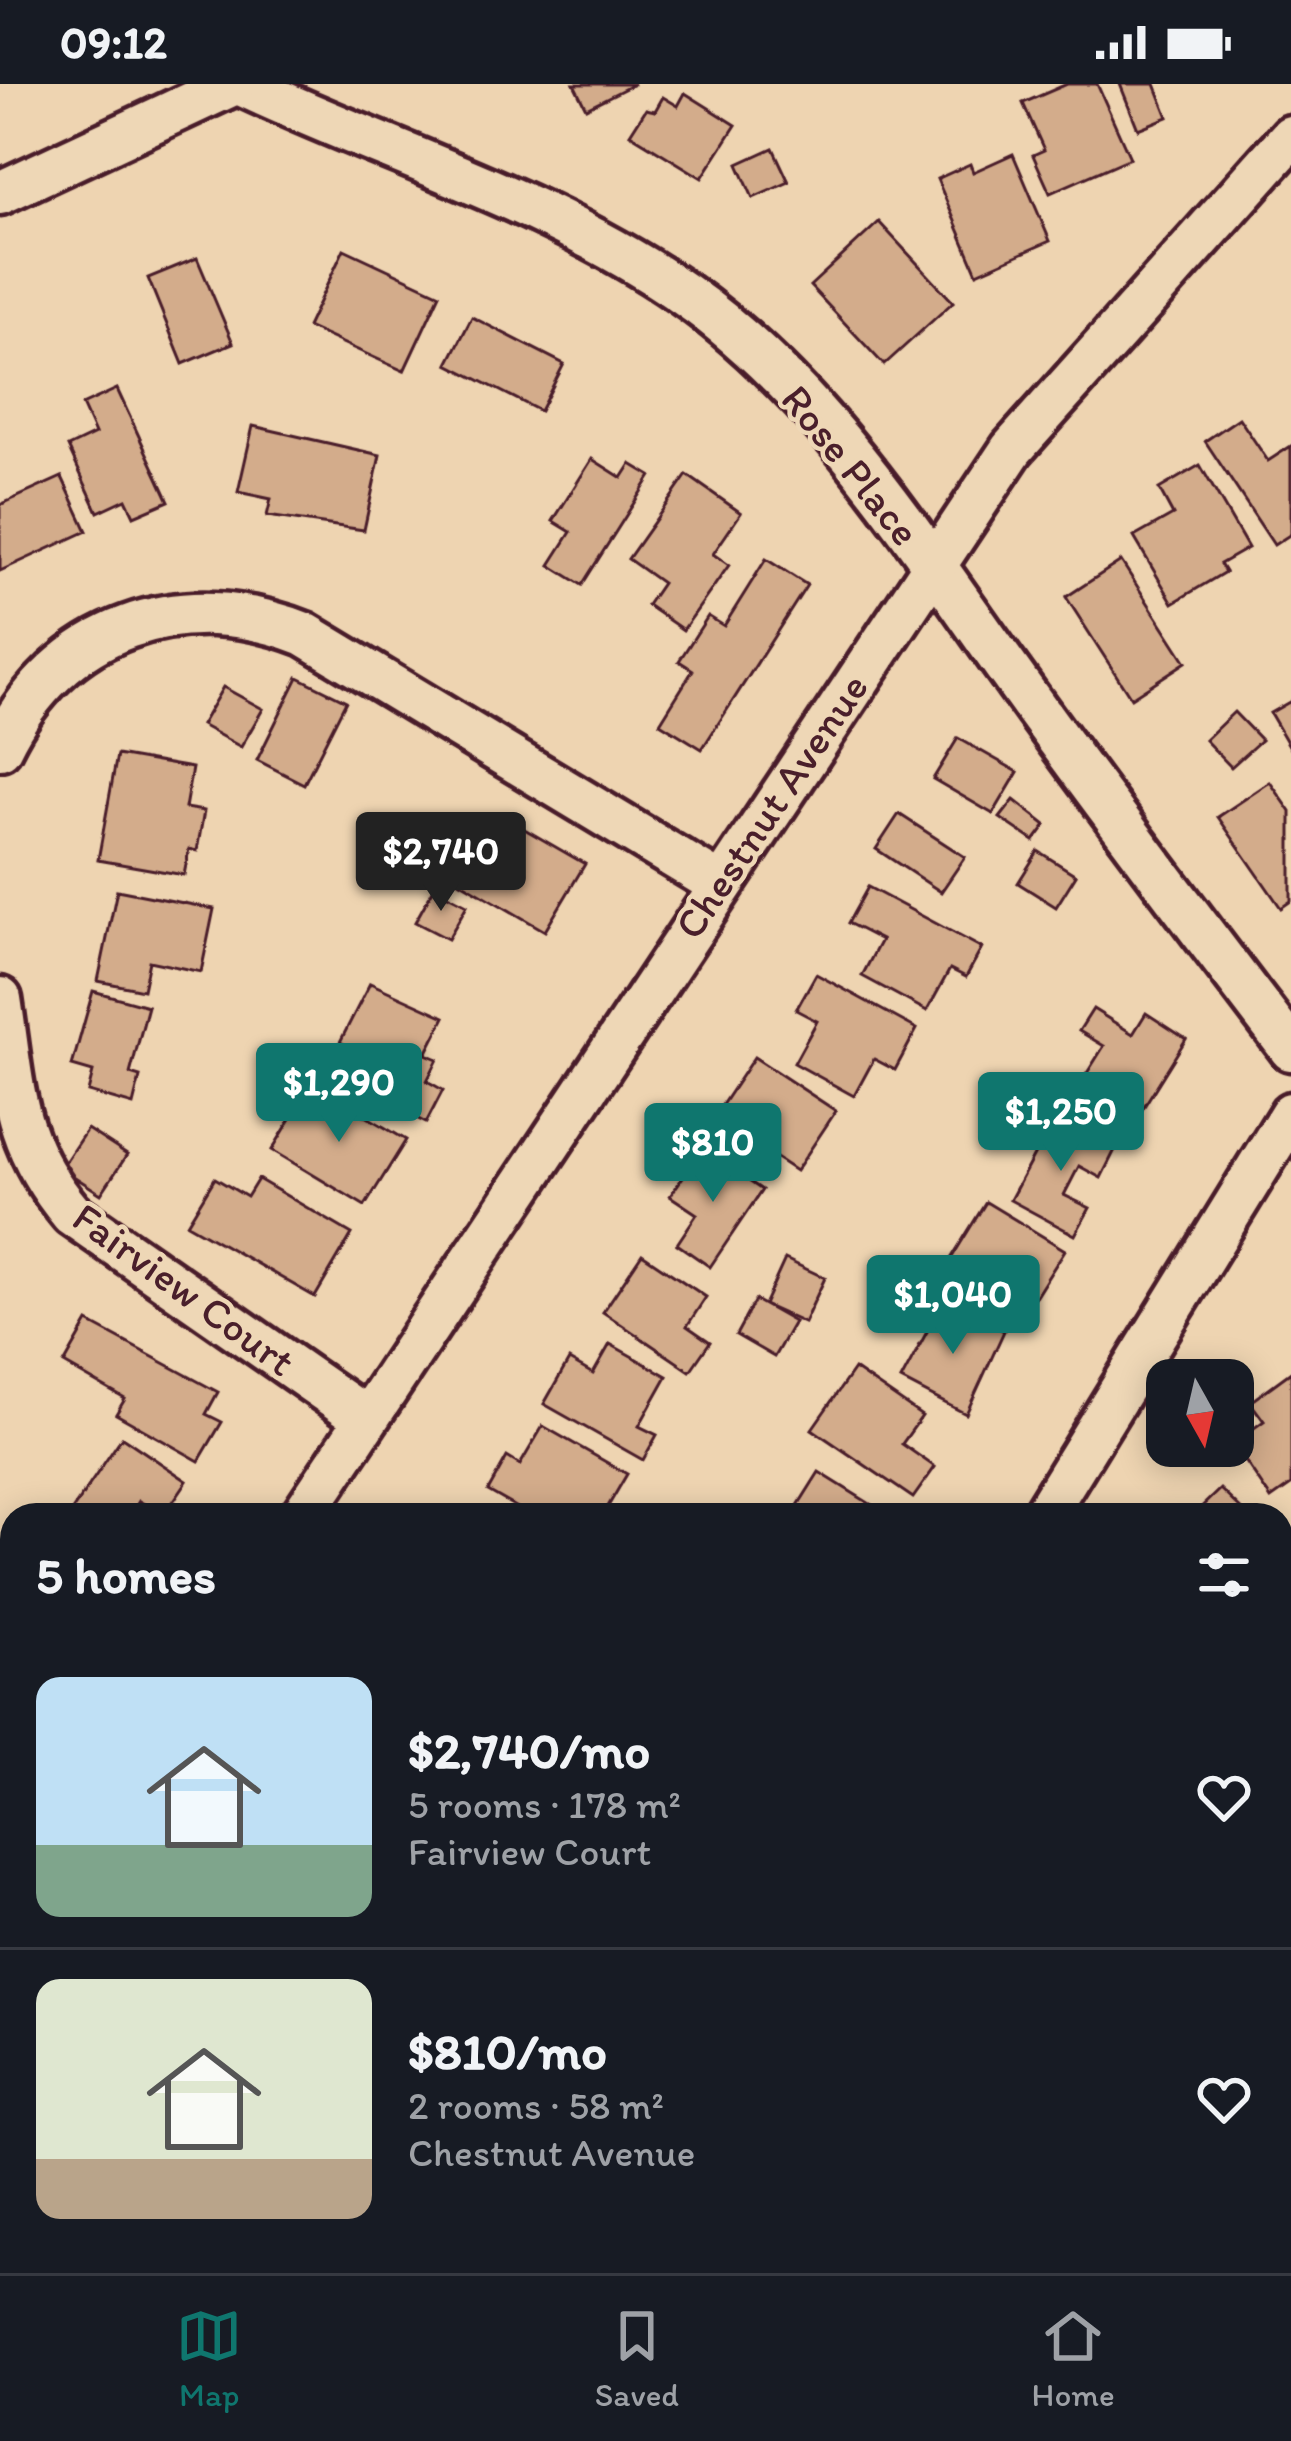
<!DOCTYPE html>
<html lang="en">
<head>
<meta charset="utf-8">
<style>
  :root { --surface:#171b24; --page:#242831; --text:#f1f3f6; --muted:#9ea1a6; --line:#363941; --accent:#0f766e }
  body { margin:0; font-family:Itim,sans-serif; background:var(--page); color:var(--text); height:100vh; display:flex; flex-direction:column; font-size:45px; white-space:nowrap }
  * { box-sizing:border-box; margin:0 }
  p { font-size:39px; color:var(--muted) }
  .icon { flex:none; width:66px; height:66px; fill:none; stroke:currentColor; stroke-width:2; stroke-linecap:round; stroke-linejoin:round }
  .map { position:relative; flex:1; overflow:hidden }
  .drawer { position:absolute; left:0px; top:1419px; width:1293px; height:771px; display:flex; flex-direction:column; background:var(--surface); border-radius:36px 36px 0 0; box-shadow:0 6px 30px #0003 }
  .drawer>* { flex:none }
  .needle { width:78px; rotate:172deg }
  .tools { position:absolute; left:1146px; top:1275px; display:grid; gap:24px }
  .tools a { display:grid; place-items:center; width:108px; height:108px; border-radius:24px; background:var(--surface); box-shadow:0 6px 30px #0003; font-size:60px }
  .price { position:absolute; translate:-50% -102px; padding:0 27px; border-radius:12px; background:var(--accent); color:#fff; font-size:39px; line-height:78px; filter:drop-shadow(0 3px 6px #0008) }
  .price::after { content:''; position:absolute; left:50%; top:72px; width:36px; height:27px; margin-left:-18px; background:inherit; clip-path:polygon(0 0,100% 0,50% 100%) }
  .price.current { background:#222; color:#fff }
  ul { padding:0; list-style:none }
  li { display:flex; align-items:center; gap:36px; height:300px; padding:0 36px }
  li+li { border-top:3px solid var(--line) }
  li span { display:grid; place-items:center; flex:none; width:336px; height:240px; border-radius:24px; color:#555 }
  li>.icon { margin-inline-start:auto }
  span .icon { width:144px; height:144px; fill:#fffc; stroke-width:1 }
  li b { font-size:51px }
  h2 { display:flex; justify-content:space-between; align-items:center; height:144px; padding:0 36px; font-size:51px }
  .status { display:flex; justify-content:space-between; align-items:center; height:84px; padding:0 60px; background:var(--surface); direction:ltr }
  .status svg { height:33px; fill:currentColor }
  .tab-bar { display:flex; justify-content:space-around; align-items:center; height:168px; border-top:3px solid var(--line); background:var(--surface); font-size:33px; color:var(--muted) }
  .tab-bar a { display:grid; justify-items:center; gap:6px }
  .tab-bar .current { color:var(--accent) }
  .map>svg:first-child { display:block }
  .building { fill:#d3ac8b; stroke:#4a1f2b; stroke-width:3 }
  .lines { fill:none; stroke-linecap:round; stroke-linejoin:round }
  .minor-casing { stroke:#4a1f2b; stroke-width:51 }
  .minor { stroke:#eed7b6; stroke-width:42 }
  .labels { text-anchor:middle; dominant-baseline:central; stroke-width:9; stroke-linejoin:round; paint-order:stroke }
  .street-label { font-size:42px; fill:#4a1f2b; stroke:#eed7b6 }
</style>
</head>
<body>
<div class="status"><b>09:12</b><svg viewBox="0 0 49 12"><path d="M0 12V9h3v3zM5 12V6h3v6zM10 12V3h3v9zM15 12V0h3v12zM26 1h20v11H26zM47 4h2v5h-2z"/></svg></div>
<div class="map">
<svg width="1291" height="2189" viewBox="0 0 1291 2189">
  <rect width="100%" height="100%" fill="#eed4b1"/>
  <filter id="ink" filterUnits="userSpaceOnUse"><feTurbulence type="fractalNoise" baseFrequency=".00833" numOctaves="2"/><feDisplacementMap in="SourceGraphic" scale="24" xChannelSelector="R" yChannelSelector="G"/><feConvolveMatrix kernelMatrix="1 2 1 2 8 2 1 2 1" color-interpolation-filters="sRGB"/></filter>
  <g filter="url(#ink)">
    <g class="building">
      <polygon points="574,0 634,0 586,24"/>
      <polygon points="1067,0 1097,0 1130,74 1050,109 1033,71 1044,66 1023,19"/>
      <polygon points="1120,0 1155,0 1168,33 1138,45"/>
      <polygon points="685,9 736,41 702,94 630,50 646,25 655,27 663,13 678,22"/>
      <polygon points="773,64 789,98 753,114 738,80"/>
      <polygon points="1013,70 1050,157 977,189 937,95 970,80 973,88"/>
      <polygon points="879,138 953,218 884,281 810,202"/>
      <polygon points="344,165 440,210 404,287 307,243"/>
      <polygon points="197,174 233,259 183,280 148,194"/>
      <polygon points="472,233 564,280 540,327 448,280"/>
      <polygon points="117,305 169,417 134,432 126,415 98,428 68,363 95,350 82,321"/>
      <polygon points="1239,334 1268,377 1291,362 1291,450 1274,461 1205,357"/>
      <polygon points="253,342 380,371 364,446 267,432 271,415 238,408"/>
      <polygon points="592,375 622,394 631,380 651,392 582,501 550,481 571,448 553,437"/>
      <polygon points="1200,381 1248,464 1220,480 1225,488 1173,519 1134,453 1173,431 1159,405"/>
      <polygon points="687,391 741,429 713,470 729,481 683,546 647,521 662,499 628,475"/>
      <polygon points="62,393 87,447 0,487 0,421"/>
      <polygon points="766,475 807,501 702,665 660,639 693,586 679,577 708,532 724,542"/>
      <polygon points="1121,477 1186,578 1131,614 1066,513"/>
      <polygon points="298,593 346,617 304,700 257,676"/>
      <polygon points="223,603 263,625 241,663 201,641"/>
      <polygon points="1291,617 1291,665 1270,629"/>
      <polygon points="1234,628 1261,656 1231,683 1205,656"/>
      <polygon points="958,654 1018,688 993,730 933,695"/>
      <polygon points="117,671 192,684 185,724 204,727 197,767 189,765 184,791 98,776"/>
      <polygon points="1270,698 1291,728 1291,817 1281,824 1218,733"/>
      <polygon points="1014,716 1046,741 1034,757 1000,734"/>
      <polygon points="899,730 965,773 941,808 876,765"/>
      <polygon points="440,735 505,772 521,743 585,780 545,847 418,773"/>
      <polygon points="1038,767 1076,791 1056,823 1018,799"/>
      <polygon points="868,803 982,864 966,893 950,885 927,927 862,892 881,856 848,839"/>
      <polygon points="434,804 467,821 448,855 415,838"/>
      <polygon points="117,806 214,825 201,888 149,877 143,906 98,897"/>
      <polygon points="816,890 917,945 895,986 874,975 854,1012 794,979 817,937 796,926"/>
      <polygon points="370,899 445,933 426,970 438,975 427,997 443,1006 426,1039 349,999 364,970 340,958"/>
      <polygon points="93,907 148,922 130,990 140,993 133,1021 88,1008 93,988 72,982"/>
      <polygon points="1093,925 1133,950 1146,929 1186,955 1128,1048 1072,1013 1104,962 1079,947"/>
      <polygon points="754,973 836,1027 796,1087 714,1033"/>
      <polygon points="312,1000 406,1056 365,1122 272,1066"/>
      <polygon points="1055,1032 1116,1064 1101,1094 1079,1082 1064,1111 1090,1124 1075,1151 1010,1116"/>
      <polygon points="87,1045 127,1071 101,1110 61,1084"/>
      <polygon points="702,1065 762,1106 710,1183 677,1160 697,1130 670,1112"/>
      <polygon points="215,1094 247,1113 258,1095 352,1150 315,1213 187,1140"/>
      <polygon points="986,1118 1065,1166 1019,1239 941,1191"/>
      <polygon points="642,1170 706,1213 687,1242 710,1258 690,1287 603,1228"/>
      <polygon points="785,1175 825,1194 804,1239 764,1221"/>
      <polygon points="755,1216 794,1238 774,1273 736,1251"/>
      <polygon points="944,1216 1004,1247 966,1330 901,1296"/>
      <polygon points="88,1238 218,1308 206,1330 222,1338 199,1377 116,1330 125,1315 64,1280"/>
      <polygon points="610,1260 667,1292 639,1342 657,1351 643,1376 544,1320 569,1276 593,1290"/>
      <polygon points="854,1285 922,1332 902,1360 935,1383 913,1414 812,1345"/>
      <polygon points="1291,1288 1291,1401 1271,1415 1233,1359 1264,1337 1250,1318"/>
      <polygon points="543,1342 627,1390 603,1431 530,1431 488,1407 507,1373 520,1381"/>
      <polygon points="122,1353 187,1397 164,1431 139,1417 130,1431 69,1431"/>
      <polygon points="819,1388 888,1431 792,1431"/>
      <polygon points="1220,1405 1247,1431 1193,1431"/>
      <polygon points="1284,1534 1291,1542 1291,1577 1281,1586"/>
      <polygon points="12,1548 12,1619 0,1626 0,1555"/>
      <polygon points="1291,1827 1291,1875 1281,1865 1281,1836"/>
      <polygon points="10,1917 12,1990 3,1994 10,2008 0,2013 0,1922"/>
      <polygon points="1281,1932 1291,1944 1291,1959 1281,1967"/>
      <polygon points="12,2123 12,2178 55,2178 57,2189 0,2189 0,2125"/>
      <polygon points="131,2178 174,2178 132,2186"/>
      <polygon points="713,2178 788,2178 794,2189 717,2189"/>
      <polygon points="1059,2178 1076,2178 1095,2189 1053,2189"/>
      <polygon points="1123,2178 1166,2178 1156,2189 1137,2189"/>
    </g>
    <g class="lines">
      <defs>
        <g id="minor">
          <path d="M241,0c148,70 308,116 443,210 142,99 235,253 335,391 88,123 180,243 272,364"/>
          <polyline points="0,109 233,0"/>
          <path d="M0,664c59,-122 181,-163 305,-114l414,250"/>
          <path d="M0,915c14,90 11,142 72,215l293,204"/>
          <polyline points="303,1431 1012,365 1291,53"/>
          <polyline points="1044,1431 1291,1030"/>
          <polyline points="0,1775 12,1768"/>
          <polyline points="489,2189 505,2178"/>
        </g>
      </defs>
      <use href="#minor" class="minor-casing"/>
      <use href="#minor" class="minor"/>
    </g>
  </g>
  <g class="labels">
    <g class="street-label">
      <text transform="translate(851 381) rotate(51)">Rose Place</text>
      <text transform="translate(771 722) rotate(-56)">Chestnut Avenue</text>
      <text transform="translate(184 1205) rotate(36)">Fairview Court</text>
    </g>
  </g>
</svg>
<div class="tools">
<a><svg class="needle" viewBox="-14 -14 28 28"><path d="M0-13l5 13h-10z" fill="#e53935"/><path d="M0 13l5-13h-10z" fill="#9ea1a6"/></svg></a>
</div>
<b class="price current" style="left:441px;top:830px">$2,740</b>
<b class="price" style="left:339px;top:1061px">$1,290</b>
<b class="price" style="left:1061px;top:1090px">$1,250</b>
<b class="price" style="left:713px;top:1121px">$810</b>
<b class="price" style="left:953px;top:1273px">$1,040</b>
<section class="drawer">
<h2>5 homes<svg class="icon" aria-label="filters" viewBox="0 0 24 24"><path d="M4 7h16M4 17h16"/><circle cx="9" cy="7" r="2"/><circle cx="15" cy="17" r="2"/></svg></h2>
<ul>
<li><span style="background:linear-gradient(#bfe0f5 70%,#7fa58c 0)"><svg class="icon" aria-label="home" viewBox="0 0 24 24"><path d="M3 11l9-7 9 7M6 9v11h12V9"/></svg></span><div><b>$2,740/mo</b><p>5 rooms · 178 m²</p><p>Fairview Court</p></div><svg class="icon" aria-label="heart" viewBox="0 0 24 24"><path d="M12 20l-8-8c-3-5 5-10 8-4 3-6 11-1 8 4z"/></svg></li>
<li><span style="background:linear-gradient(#dfe7d0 75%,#b9a48a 0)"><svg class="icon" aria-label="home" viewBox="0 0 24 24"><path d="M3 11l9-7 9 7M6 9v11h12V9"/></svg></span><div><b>$810/mo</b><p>2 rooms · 58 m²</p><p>Chestnut Avenue</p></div><svg class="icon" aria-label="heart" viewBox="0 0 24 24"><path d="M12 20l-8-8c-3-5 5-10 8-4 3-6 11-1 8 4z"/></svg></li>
</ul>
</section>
</div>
<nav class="tab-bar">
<a class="current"><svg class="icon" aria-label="map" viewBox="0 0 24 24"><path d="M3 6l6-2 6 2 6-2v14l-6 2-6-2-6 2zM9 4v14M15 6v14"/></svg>Map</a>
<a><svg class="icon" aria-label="saved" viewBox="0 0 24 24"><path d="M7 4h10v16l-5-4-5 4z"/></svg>Saved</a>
<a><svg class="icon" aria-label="home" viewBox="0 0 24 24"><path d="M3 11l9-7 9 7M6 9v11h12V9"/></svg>Home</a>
</nav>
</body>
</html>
